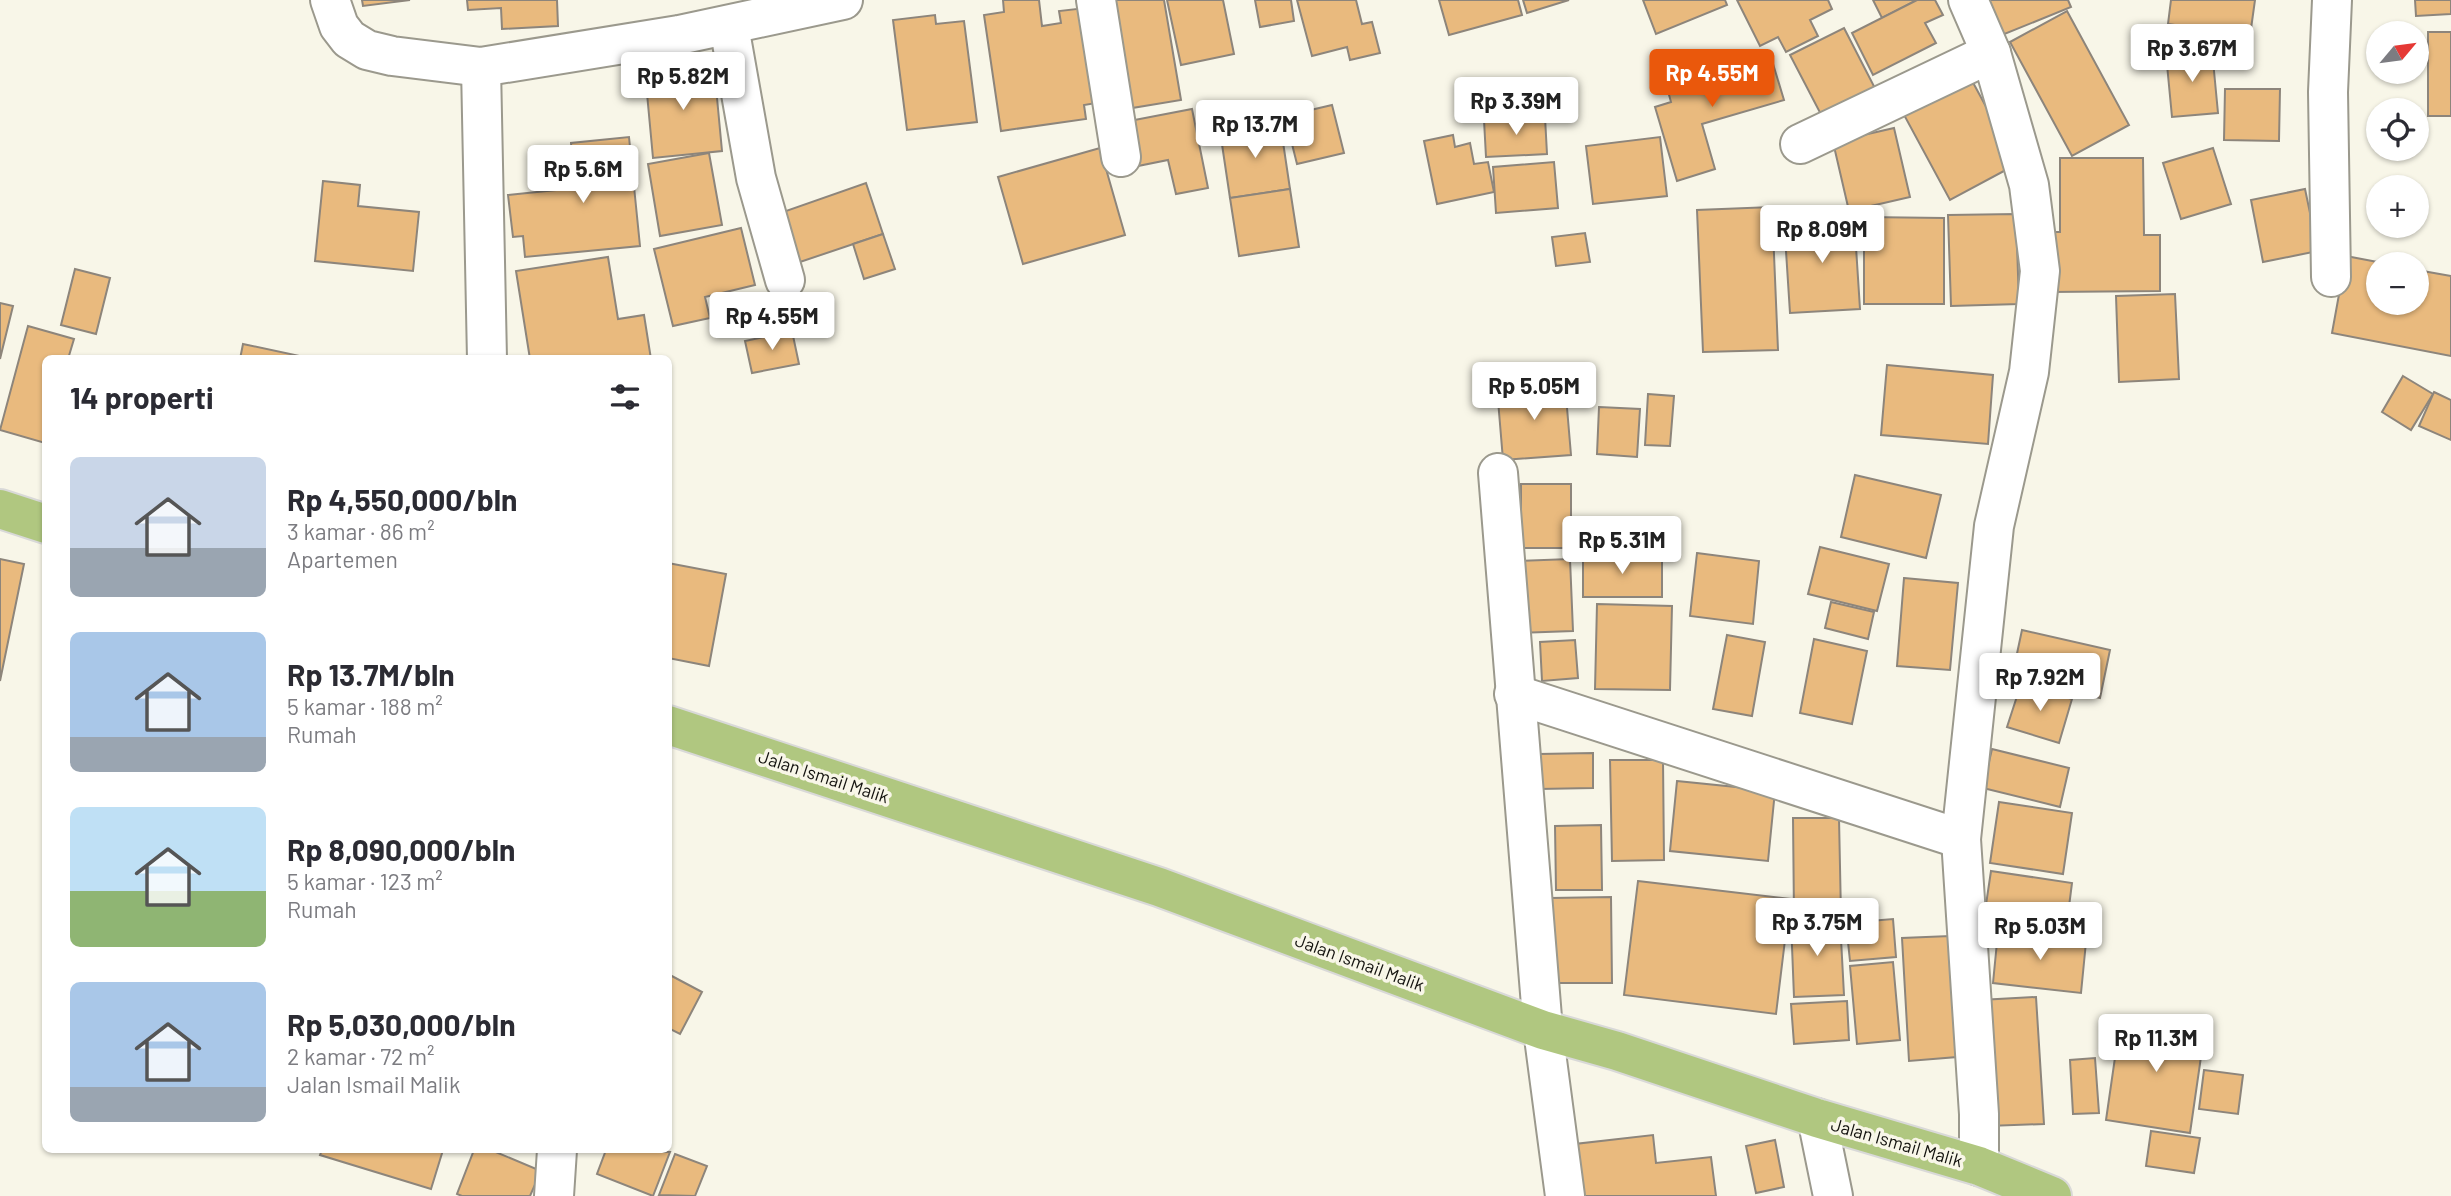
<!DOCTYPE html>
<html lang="id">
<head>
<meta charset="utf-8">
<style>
  :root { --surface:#fff; --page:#f2f2f3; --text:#2b2b33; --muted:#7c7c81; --accent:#ea580c }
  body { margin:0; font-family:Barlow,sans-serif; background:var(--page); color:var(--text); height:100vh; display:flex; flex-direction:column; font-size:26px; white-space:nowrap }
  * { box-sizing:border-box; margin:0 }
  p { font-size:23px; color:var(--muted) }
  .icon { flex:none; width:38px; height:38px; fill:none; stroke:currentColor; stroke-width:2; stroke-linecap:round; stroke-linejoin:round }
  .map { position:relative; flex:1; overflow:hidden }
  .sheet { position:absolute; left:42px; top:355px; width:630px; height:798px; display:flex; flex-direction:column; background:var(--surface); border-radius:10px; box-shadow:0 2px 5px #0004 }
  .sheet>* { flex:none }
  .needle { width:46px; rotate:61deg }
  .controls { position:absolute; left:2366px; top:21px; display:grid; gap:14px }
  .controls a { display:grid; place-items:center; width:63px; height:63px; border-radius:50%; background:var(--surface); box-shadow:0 2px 5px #0004; font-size:35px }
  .price { position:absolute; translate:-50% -60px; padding:0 16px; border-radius:7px; background:#fff; color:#222; font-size:23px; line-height:46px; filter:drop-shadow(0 2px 4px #0008) }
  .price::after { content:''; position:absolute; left:50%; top:42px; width:21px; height:16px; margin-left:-10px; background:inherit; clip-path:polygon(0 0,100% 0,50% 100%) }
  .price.active { background:var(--accent); color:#fff }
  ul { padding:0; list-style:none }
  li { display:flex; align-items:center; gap:21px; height:175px; padding:0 28px }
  li span { display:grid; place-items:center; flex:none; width:196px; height:140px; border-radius:10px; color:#555 }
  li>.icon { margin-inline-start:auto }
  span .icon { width:84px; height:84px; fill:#fffc; stroke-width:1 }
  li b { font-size:30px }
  h2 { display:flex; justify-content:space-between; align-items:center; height:84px; padding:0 28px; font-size:30px }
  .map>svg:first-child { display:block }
  .building { fill:#e9ba7e; stroke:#8d857b; stroke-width:2 }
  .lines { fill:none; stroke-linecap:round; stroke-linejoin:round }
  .minor-casing { stroke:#9b998d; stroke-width:42 }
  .major-casing { stroke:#d9d9d8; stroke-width:42 }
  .minor { stroke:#fff; stroke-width:38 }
  .major { stroke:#b0c780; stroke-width:38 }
  .labels { text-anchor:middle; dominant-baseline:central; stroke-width:7; stroke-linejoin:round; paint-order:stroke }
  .street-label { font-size:18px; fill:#13120e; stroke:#f8f6e8 }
</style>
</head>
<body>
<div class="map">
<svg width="2451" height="1196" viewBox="0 0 2451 1196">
  <rect width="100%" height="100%" fill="#f8f6e8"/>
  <g class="building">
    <polygon points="362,0 410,0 363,6"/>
    <polygon points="467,0 557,0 558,26 502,29 501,8 468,10"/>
    <polygon points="1003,0 1039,0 1042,26 1061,23 1059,11 1094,7 1108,101 1084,105 1086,119 1001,131 984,15 1004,12"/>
    <polygon points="1108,0 1164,0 1181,100 1126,109"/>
    <polygon points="1167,0 1223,0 1234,54 1181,65"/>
    <polygon points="1255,0 1291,0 1294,21 1260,27"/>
    <polygon points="1297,0 1356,0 1362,24 1372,22 1380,53 1350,60 1347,47 1312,56"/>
    <polygon points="1439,0 1518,0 1522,15 1449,35"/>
    <polygon points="1523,0 1569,0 1527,13"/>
    <polygon points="1643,0 1725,0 1727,5 1656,34"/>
    <polygon points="1737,0 1828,0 1832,9 1810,20 1818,36 1786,52 1778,37 1760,46"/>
    <polygon points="1873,0 1917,0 1882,18"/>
    <polygon points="1917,0 1935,0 1943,15 1925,23 1936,43 1873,75 1852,33"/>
    <polygon points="1988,0 2068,0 2071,7 2002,35"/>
    <polygon points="2171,0 2255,0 2250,36 2168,24"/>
    <polygon points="2415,0 2451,0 2451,14 2416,16"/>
    <polygon points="2067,11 2129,125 2072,156 2010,42"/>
    <polygon points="935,15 936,24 964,21 977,122 907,130 893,20"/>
    <polygon points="1844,28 1880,98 1827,126 1790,55"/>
    <rect x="2428" y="32" width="23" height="84"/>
    <polygon points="2212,50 2218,113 2172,117 2166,54"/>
    <polygon points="1770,54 1784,100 1702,124 1715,169 1677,181 1655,107 1671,102 1666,84"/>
    <polygon points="714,66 722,151 653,158 645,72"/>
    <polygon points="1970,77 2017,164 1950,200 1903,113"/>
    <polygon points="2225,89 2280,89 2279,141 2224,140"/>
    <polygon points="1332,105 1344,153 1297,164 1285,116"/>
    <polygon points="1192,109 1208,188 1176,194 1168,160 1133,167 1124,122"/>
    <polygon points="1545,117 1547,154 1486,157 1484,120"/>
    <polygon points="1280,122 1290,189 1230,198 1220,131"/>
    <polygon points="1894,128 1910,197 1849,211 1833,142"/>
    <polygon points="1453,135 1455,147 1470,143 1474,164 1488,162 1494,192 1437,204 1424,141"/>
    <polygon points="629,137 640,246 525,257 523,236 513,237 508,195 575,188 571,143"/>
    <polygon points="1660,137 1667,196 1593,204 1586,146"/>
    <polygon points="1100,148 1125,235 1023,264 998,177"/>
    <polygon points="2213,148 2231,204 2181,219 2163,163"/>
    <polygon points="709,153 722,225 660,236 648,164"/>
    <polygon points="2060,158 2143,158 2144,235 2160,235 2160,291 2050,292 2050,232 2060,232"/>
    <polygon points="1554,162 1558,208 1496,213 1493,167"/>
    <polygon points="323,181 360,185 358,206 419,212 413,271 315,261"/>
    <polygon points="866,183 883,234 800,262 783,212"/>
    <polygon points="1290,189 1299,247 1239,256 1230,198"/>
    <polygon points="2305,189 2318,251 2263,262 2251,200"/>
    <polygon points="1772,207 1778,350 1703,352 1697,210"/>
    <polygon points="2016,214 2019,304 1951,306 1948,215"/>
    <polygon points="1854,216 1860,309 1790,313 1784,220"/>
    <polygon points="1864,217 1944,218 1944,304 1864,304"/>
    <polygon points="741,228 755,285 705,297 710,318 673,326 654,249"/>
    <polygon points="1585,233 1590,262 1556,266 1552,237"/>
    <polygon points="883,234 895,269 864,279 853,244"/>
    <polygon points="2346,256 2388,264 2378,264 2378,303 2417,303 2417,270 2451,276 2451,356 2332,333"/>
    <polygon points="608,257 618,319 644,315 651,359 530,359 516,271"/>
    <polygon points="75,269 110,278 96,334 61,325"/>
    <polygon points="2175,294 2179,379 2119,382 2116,296"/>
    <polygon points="0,303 13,306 0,359"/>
    <polygon points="28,326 74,339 68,359 46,359 45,443 0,430"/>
    <polygon points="792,331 799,364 752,373 745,341"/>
    <polygon points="243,344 309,358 309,359 240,359"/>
    <polygon points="1887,365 1993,375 1988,444 1881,435"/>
    <polygon points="2403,376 2433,394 2411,430 2382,412"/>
    <polygon points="1565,384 1571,455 1503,460 1497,388"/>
    <polygon points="2434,392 2451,400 2451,440 2419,426"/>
    <polygon points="1648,394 1674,396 1670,446 1645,445"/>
    <polygon points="1599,407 1640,409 1637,457 1597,454"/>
    <polygon points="1855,475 1941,495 1926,558 1841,537"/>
    <rect x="1521" y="484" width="50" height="64"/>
    <polygon points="1820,547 1889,564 1877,611 1808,594"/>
    <polygon points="1697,553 1759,561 1753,624 1690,616"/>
    <rect x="1583" y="554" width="79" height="43"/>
    <polygon points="0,559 24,564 0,681"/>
    <polygon points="1570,559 1573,631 1518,633 1515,561"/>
    <polygon points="668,563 726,574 709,666 668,658"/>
    <polygon points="1904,578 1958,583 1950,670 1897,666"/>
    <polygon points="1831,602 1874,612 1868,639 1825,628"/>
    <polygon points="1597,604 1672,606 1670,690 1595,689"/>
    <polygon points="2022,630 2110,650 2100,698 2012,677"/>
    <polygon points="1727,635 1765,642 1752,716 1713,709"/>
    <polygon points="1814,639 1867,651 1852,724 1800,713"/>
    <polygon points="1575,640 1578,678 1542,681 1540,642"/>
    <polygon points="2021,684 2072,699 2059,743 2007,727"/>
    <polygon points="1992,749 2069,768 2060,807 1983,788"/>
    <polygon points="1593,753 1593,788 1539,789 1539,754"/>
    <polygon points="1610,760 1663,760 1664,860 1612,861"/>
    <polygon points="1677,781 1775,791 1768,861 1670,851"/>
    <polygon points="1999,802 2072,813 2063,874 1990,863"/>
    <polygon points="1793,818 1839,818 1841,915 1794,915"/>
    <polygon points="1601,825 1602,890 1556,890 1555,826"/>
    <polygon points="1991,871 2072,883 2066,930 1984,918"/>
    <polygon points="1638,881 1790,899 1776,1014 1624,995"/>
    <polygon points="1611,897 1612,983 1552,983 1551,898"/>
    <polygon points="1893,919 1896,957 1850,961 1846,923"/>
    <polygon points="1840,920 1844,995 1794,997 1791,921"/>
    <polygon points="1998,932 2086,942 2081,993 1993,983"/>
    <polygon points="1950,936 1957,1057 1909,1061 1902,938"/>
    <polygon points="1893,962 1900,1040 1857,1044 1850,966"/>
    <polygon points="668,974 702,992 680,1034 668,1028"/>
    <polygon points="2036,997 2044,1124 1988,1126 1980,1000"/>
    <polygon points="1847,1001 1849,1040 1794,1044 1791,1004"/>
    <polygon points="2121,1016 2205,1029 2190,1133 2106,1120"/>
    <polygon points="2095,1058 2099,1113 2073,1114 2070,1060"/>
    <polygon points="2204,1070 2243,1075 2238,1114 2199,1109"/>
    <polygon points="2151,1131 2200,1138 2194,1173 2146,1166"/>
    <polygon points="1653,1135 1656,1163 1711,1157 1716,1196 1581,1196 1575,1144"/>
    <polygon points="1775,1140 1784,1187 1756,1193 1746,1146"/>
    <polygon points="322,1150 443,1150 431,1189 320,1155"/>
    <polygon points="474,1150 491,1150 541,1171 530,1196 462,1196 457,1194"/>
    <polygon points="606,1150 670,1152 653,1196 597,1174"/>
    <polygon points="675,1154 707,1166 695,1196 659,1195"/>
  </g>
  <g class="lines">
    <defs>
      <g id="minor">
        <polyline points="330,0 339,26 349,39 367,50 392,56 481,67 679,35 843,0"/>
        <polyline points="1096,0 1121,157"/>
        <polyline points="1968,0 1991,53 2029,185 2040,271 2029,372 1994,526 1961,839 1979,1114 1979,1166"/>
        <polyline points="729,26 756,178 785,280"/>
        <polyline points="481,67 487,359"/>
        <polyline points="1800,144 1991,53"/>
        <polyline points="2331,277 2328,92 2332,0"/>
        <polyline points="1498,473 1543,1030 1565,1196"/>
        <polyline points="1514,694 1961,839"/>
        <polyline points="1817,1118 1833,1196"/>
        <polyline points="554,1196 557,1150"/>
      </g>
      <g id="major">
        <polyline points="0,509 46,524"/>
        <polyline points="668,725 1159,887 1543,1030 1617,1051 1817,1118 1979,1166 2052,1196"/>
      </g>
    </defs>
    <use href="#minor" class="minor-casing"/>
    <use href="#major" class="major-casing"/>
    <use href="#minor" class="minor"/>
    <use href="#major" class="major"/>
  </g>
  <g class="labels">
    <g class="street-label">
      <text transform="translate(824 776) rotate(18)">Jalan Ismail Malik</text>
      <text transform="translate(1360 962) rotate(20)">Jalan Ismail Malik</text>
      <text transform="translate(1897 1142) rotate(16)">Jalan Ismail Malik</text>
    </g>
  </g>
</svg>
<div class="controls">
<a><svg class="needle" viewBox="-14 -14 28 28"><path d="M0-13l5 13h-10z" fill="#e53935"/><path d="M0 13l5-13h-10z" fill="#7c7c81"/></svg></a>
<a><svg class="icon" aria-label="locate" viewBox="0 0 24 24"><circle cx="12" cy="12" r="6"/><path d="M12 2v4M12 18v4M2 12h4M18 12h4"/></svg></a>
<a>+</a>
<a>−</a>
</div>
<b class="price" style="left:2192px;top:84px">Rp 3.67M</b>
<b class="price active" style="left:1712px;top:109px">Rp 4.55M</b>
<b class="price" style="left:683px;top:112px">Rp 5.82M</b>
<b class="price" style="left:1516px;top:137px">Rp 3.39M</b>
<b class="price" style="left:1255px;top:160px">Rp 13.7M</b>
<b class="price" style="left:583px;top:205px">Rp 5.6M</b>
<b class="price" style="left:1822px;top:265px">Rp 8.09M</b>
<b class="price" style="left:772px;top:352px">Rp 4.55M</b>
<b class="price" style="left:1534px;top:422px">Rp 5.05M</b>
<b class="price" style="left:1622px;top:576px">Rp 5.31M</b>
<b class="price" style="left:2040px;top:713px">Rp 7.92M</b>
<b class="price" style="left:1817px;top:958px">Rp 3.75M</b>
<b class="price" style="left:2040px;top:962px">Rp 5.03M</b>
<b class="price" style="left:2156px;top:1074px">Rp 11.3M</b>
<section class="sheet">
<h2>14 properti<svg class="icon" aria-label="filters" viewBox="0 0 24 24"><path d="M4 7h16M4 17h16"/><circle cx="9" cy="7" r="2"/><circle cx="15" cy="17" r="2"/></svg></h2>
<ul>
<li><span style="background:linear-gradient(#c9d6e8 65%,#9aa5b1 0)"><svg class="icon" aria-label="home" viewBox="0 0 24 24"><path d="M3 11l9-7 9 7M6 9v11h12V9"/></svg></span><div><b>Rp 4,550,000/bln</b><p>3 kamar · 86 m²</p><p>Apartemen</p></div></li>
<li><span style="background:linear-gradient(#a9c7e8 75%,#9aa5b1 0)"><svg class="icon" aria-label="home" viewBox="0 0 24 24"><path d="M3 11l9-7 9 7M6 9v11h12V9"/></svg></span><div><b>Rp 13.7M/bln</b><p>5 kamar · 188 m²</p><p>Rumah</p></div></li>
<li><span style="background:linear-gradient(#bfe0f5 60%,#8fb573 0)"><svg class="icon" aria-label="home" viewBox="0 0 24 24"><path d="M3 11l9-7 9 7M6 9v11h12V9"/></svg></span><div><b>Rp 8,090,000/bln</b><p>5 kamar · 123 m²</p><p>Rumah</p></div></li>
<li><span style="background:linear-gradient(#a9c7e8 75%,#9aa5b1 0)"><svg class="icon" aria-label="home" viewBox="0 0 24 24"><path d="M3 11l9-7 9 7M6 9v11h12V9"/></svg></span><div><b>Rp 5,030,000/bln</b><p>2 kamar · 72 m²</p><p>Jalan Ismail Malik</p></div></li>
</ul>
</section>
</div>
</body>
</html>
